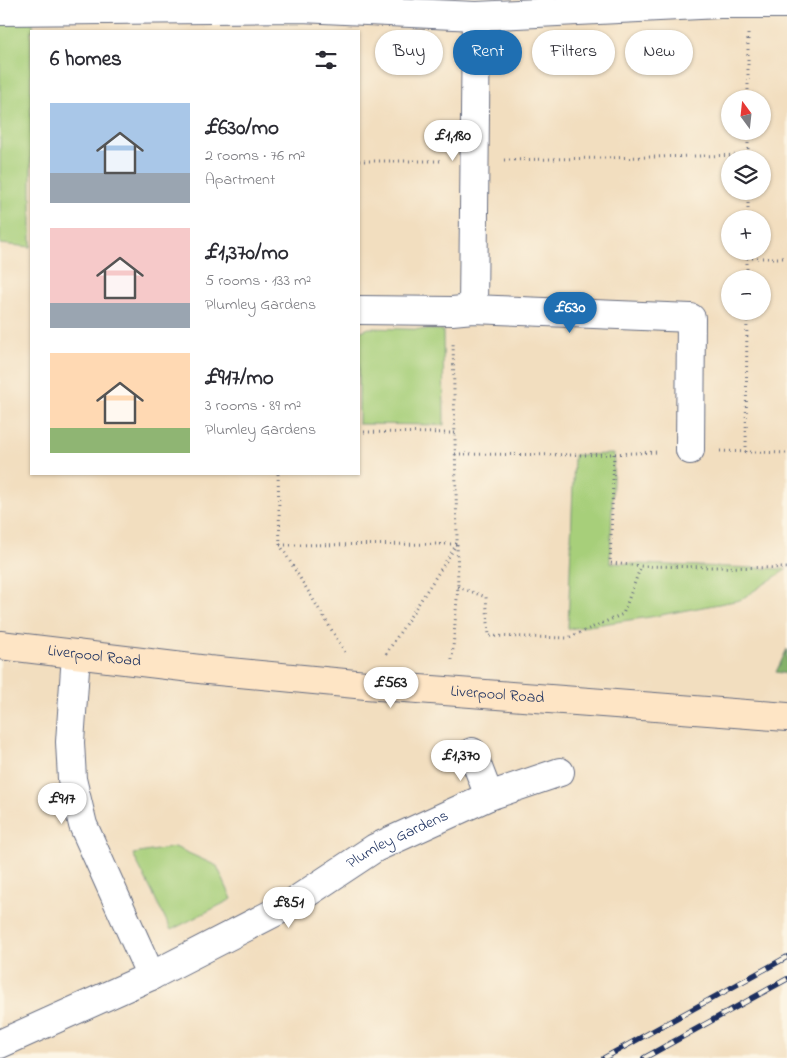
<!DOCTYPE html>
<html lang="en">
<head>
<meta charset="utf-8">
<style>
  :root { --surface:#fff; --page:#f2f2f3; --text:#2b2b33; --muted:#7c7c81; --accent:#1f6fb2 }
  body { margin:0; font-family:"Indie Flower",sans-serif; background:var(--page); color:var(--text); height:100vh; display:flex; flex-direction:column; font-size:19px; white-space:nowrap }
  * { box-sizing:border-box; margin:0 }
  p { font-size:16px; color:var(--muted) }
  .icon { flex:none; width:28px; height:28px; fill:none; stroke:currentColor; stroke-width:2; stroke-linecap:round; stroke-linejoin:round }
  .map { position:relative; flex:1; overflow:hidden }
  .drawer { position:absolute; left:30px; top:30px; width:330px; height:445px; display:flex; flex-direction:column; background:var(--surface); border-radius:0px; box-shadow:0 1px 4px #0004 }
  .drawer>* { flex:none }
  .hud { position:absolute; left:375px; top:30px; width:336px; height:45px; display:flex; gap:10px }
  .needle { width:32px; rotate:345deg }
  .controls { position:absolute; left:721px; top:90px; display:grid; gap:10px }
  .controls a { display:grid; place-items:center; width:50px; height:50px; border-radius:50%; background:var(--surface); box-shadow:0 1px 4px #0004; font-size:25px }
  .price { position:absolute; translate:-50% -42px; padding:0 11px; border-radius:18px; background:#fff; color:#222; font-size:16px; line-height:32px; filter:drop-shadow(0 1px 2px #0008) }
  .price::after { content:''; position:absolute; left:50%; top:30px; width:15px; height:11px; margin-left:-8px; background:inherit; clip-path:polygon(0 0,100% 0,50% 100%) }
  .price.active { background:var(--accent); color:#fff }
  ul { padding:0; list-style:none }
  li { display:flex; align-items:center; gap:15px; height:125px; padding:0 20px }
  li span { display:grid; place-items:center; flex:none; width:140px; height:100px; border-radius:0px; color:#555 }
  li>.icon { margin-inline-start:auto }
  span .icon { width:60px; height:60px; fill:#fffc; stroke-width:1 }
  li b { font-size:21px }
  h2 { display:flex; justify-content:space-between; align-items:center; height:60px; padding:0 20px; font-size:21px }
  .pill { padding:0 18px; border-radius:22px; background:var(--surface); box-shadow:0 1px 4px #0004; font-size:18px; line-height:45px }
  .pill.active { background:var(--accent); color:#fff }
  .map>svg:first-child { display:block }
  .green { fill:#a7cf7a; stroke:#617f6c }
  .forest { fill:#85b26a; stroke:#507064 }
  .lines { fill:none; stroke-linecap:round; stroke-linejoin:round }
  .minor-casing { stroke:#666c80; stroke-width:30 }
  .secondary-casing { stroke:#666c80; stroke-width:30 }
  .path { stroke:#666c80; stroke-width:3; stroke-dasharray:1 4; stroke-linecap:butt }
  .minor { stroke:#fff; stroke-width:28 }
  .secondary { stroke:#fee5c5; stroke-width:28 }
  .rail-casing { stroke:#1b2f5e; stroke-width:5.5 }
  .rail { stroke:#fcf5e5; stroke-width:4; stroke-dasharray:11; stroke-linecap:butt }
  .labels { text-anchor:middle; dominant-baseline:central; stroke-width:4.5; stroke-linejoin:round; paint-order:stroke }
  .street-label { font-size:16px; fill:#1b2f5e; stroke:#fcf5e5 }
</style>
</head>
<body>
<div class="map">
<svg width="787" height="1058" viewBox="0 0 787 1058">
  <rect width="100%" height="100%" fill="#fcf5e5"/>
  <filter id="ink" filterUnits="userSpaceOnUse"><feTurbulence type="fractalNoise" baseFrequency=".02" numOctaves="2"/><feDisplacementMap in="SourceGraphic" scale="10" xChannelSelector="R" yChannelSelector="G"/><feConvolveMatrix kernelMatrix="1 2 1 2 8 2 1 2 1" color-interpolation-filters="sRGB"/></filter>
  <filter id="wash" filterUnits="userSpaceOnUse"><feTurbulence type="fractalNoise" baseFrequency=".0096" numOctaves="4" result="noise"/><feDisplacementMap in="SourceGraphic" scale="20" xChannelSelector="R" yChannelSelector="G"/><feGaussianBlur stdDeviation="1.12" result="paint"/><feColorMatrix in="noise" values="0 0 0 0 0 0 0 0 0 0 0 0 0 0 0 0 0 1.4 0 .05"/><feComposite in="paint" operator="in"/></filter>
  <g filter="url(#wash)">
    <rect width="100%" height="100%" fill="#f2debf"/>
    <g class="green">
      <polygon points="33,10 33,31 31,31 31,247 0,244 0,11"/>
      <polygon points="369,328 443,330 444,425 359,424 359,332"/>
      <polygon points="614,454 610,563 787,569 740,600 650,617 568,629 574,455"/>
      <polygon points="175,847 217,866 232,899 171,930 133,854"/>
    </g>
    <polygon class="forest" points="787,649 787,674 776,672"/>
  </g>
  <g filter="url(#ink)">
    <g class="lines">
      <defs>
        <g id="minor">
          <polyline points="0,11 301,8 476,16 720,4 787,4"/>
          <polyline points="473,309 476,16"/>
          <polyline points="359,310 452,311 473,309 691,318 690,450"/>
          <polyline points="76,654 70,742 72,779 83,825 151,976"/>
          <polyline points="472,752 489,796"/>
          <path id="s1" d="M0,1044l151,-68 138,-71 86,-57 114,-52 71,-24"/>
        </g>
        <g id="secondary">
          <path id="s2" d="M0,645l208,25 158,15 421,32"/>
        </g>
      </defs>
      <use href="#minor" class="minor-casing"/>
      <use href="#secondary" class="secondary-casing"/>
      <g class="path">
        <polyline points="748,34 748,99"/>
        <polyline points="748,159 748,131"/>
        <polyline points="504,160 748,155"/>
        <polyline points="359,161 443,161"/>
        <polyline points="748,219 748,191"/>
        <polyline points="747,258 787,258"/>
        <polyline points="747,279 747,251"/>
        <polyline points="359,432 455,433"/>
        <polyline points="720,451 787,453"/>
        <polyline points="746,452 747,311"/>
        <polyline points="455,454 583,455 659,452"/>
        <polyline points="614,454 610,563 641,566 787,568"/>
        <polyline points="278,474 280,545 345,652"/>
        <polyline points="280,545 456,544"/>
        <polyline points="458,587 486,597 489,636 568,638 623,614 641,566"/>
        <polyline points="386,654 457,544"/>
        <polyline points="452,660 458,587 453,341"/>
      </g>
      <use href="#minor" class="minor"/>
      <use href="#secondary" class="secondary"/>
      <defs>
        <g id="rail">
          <polyline points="604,1058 787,957"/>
          <polyline points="644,1058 787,979"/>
        </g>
      </defs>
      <use href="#rail" class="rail-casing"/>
      <use href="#rail" class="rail"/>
    </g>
  </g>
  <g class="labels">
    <g class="street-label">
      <text stroke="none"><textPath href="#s2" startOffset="95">Liverpool Road</textPath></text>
      <text stroke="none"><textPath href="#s2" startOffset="500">Liverpool Road</textPath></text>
      <text stroke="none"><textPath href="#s1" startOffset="448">Plumley Gardens</textPath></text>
    </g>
  </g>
</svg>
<div class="controls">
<a><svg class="needle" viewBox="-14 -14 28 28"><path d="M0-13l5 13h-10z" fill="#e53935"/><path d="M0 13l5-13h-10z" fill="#7c7c81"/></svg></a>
<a><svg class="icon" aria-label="layers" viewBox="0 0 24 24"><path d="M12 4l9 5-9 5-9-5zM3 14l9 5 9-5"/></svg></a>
<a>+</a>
<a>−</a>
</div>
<b class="price" style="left:453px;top:162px">£1,180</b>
<b class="price active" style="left:570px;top:334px">£630</b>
<b class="price" style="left:391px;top:709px">£563</b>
<b class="price" style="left:461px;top:782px">£1,370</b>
<b class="price" style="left:62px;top:825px">£917</b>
<b class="price" style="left:289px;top:929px">£851</b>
<div class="hud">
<a class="pill">Buy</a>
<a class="pill active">Rent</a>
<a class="pill">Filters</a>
<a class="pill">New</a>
</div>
<section class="drawer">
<h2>6 homes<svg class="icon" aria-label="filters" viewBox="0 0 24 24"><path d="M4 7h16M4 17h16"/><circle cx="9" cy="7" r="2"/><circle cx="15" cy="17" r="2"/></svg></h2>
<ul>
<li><span style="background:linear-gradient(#a9c7e8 70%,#9aa5b1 0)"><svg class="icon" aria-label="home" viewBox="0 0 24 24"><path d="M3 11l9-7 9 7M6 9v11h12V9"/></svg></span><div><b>£630/mo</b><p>2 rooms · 76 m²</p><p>Apartment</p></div></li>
<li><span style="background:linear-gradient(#f6c9c9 75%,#9aa5b1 0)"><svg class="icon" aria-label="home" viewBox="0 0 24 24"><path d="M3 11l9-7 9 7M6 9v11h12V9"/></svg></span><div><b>£1,370/mo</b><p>5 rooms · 133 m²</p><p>Plumley Gardens</p></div></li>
<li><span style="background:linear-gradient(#ffd9b3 75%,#8fb573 0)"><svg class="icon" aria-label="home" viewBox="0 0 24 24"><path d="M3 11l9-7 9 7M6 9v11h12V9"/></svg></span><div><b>£917/mo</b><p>3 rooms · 89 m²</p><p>Plumley Gardens</p></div></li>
</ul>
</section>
</div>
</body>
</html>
